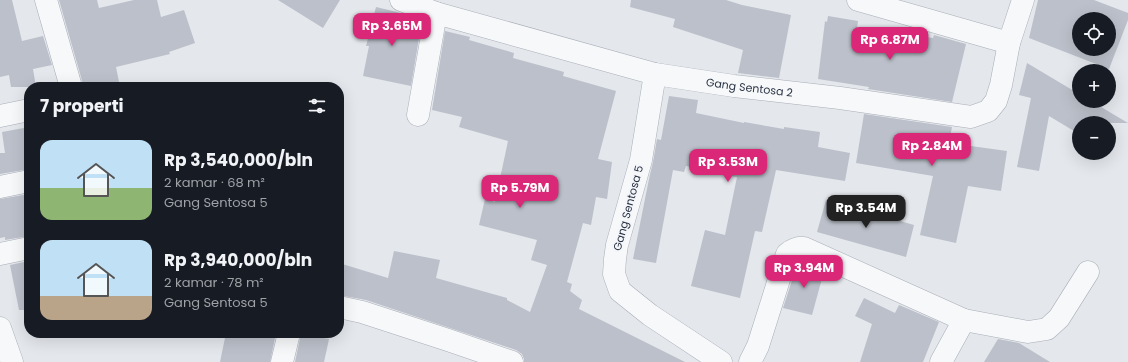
<!DOCTYPE html>
<html lang="id">
<head>
<meta charset="utf-8">
<style>
  :root { --surface:#171b24; --page:#242831; --text:#f1f3f6; --muted:#9ea1a6; --accent:#db2777 }
  body { margin:0; font-family:Poppins,sans-serif; background:var(--page); color:var(--text); height:100vh; display:flex; flex-direction:column; font-size:15px; white-space:nowrap }
  * { box-sizing:border-box; margin:0 }
  p { font-size:13px; color:var(--muted) }
  .icon { flex:none; width:22px; height:22px; fill:none; stroke:currentColor; stroke-width:2; stroke-linecap:round; stroke-linejoin:round }
  .map { position:relative; flex:1; overflow:hidden }
  .panel { position:absolute; left:24px; top:82px; width:320px; height:256px; display:flex; flex-direction:column; background:var(--surface); border-radius:16px; box-shadow:0 4px 16px #0002 }
  .panel>* { flex:none }
  .fabs { position:absolute; left:1072px; top:12px; display:grid; gap:8px }
  .fabs a { display:grid; place-items:center; width:44px; height:44px; border-radius:50%; background:var(--surface); box-shadow:0 4px 16px #0002; font-size:20px }
  .price { position:absolute; translate:-50% -34px; padding:0 9px; border-radius:8px; background:var(--accent); color:#fff; font-size:13px; line-height:26px; filter:drop-shadow(0 1px 2px #0008) }
  .price::after { content:''; position:absolute; left:50%; top:24px; width:12px; height:9px; margin-left:-6px; background:inherit; clip-path:polygon(0 0,100% 0,50% 100%) }
  .price.active { background:#222; color:#fff }
  ul { padding:0; list-style:none }
  li { display:flex; align-items:center; gap:12px; height:100px; padding:0 16px }
  li span { display:grid; place-items:center; flex:none; width:112px; height:80px; border-radius:12px; color:#555 }
  li>.icon { margin-inline-start:auto }
  span .icon { width:48px; height:48px; fill:#fffc; stroke-width:1 }
  li b { font-size:17px }
  h2 { display:flex; justify-content:space-between; align-items:center; height:48px; padding:0 16px; font-size:17px }
  .map>svg:first-child { display:block }
  .building { fill:#bbc0ca; fill-rule:evenodd }
  .lines { fill:none; stroke-linecap:round; stroke-linejoin:round }
  .street-casing { stroke:#a9aeb7; stroke-width:23 }
  .street { stroke:#f7f8fa; stroke-width:22 }
  .labels { text-anchor:middle; dominant-baseline:central; stroke-width:4; stroke-linejoin:round; paint-order:stroke }
  .street-label { font-size:11px; fill:#2b3445; stroke:#f4f6f9 }
</style>
</head>
<body>
<div class="map">
<svg width="1128" height="362" viewBox="0 0 1128 362">
  <rect width="100%" height="100%" fill="#e4e7ec"/>
  <g class="building">
    <polygon points="0,0 12,0 22,41 43,36 52,65 33,69 36,87 11,87 9,75 0,77"/>
    <polygon points="59,0 97,0 99,8 134,0 157,0 161,17 184,10 195,43 169,52 170,54 116,67 120,87 83,87 83,84"/>
    <polygon points="278,0 340,0 323,28"/>
    <polygon points="631,0 726,0 742,5 791,15 779,78 738,73 743,50 673,27 675,19 630,7"/>
    <path d="M1038,0h56l34,13v7l-19,49 -80,-31zM1079,19h30v30h-30z"/>
    <polygon points="376,7 397,12 420,21 419,25 421,26 411,86 363,76 369,46 366,46"/>
    <polygon points="828,16 858,21 857,28 933,38 934,35 966,44 952,102 868,89 869,87 818,79 825,21 827,22"/>
    <polygon points="445,31 470,37 469,40 514,53 513,58 564,72 563,76 616,91 598,159 612,162 607,199 596,197 591,225 583,223 567,282 572,284 570,291 582,300 579,309 685,362 524,362 524,359 522,354 516,350 366,300 339,295 339,263 388,278 394,251 440,260 436,278 507,298 507,300 530,312 547,265 531,260 537,240 479,225 485,199 495,202 508,141 459,127 462,117 432,110"/>
    <polygon points="1027,63 1079,94 1079,101 1091,101 1128,123 1079,123 1079,134 1049,116 1039,171 1017,167 1031,98 1019,95"/>
    <polygon points="669,96 698,100 696,113 744,123 744,122 784,129 784,127 820,132 818,147 850,153 845,181 776,170 762,232 755,231 740,298 691,286 705,230 725,235 737,177 731,176 731,175 686,166 684,172 673,170 656,263 633,259 649,179 653,162 657,139 661,140"/>
    <polygon points="864,114 952,127 949,143 1007,151 1001,191 968,186 956,243 920,235 933,176 856,163"/>
    <polygon points="29,127 29,169 0,174 0,153 5,153 2,132"/>
    <polygon points="29,194 29,236 5,240 5,237 0,238 0,199"/>
    <polygon points="826,200 914,225 906,257 817,232"/>
    <polygon points="29,261 29,310 19,310 10,265"/>
    <polygon points="798,262 811,265 824,271 812,315 783,308"/>
    <polygon points="864,298 895,313 899,305 939,322 923,362 860,362 872,324 855,316"/>
    <polygon points="226,333 276,333 270,362 220,362"/>
    <polygon points="301,334 329,339 324,362 295,362"/>
    <polygon points="998,339 1019,343 1050,362 984,362"/>
  </g>
  <g class="lines">
    <defs>
      <g id="street">
        <polyline points="46,0 71,87"/>
        <path id="s1" d="M401,0l35,13 219,61 79,12 106,12 131,19 17,-6 8,-10 5,-16 8,-42 14,-43"/>
        <polyline points="858,0 1009,43"/>
        <polyline points="655,74 641,160 617,245 615,259 614,274 620,291 650,315 721,362"/>
        <polyline points="418,115 436,13"/>
        <polyline points="0,116 29,110"/>
        <polyline points="0,187 29,181"/>
        <polyline points="0,254 29,248"/>
        <polyline points="339,307 362,312 448,340 512,362"/>
        <polyline points="0,328 12,362"/>
        <polyline points="282,362 289,333"/>
        <path d="M750,362l8,-16 29,-92c5,-4 11,-7 17,-6l160,72 64,12 19,-3 12,-11 29,-46"/>
        <polyline points="941,362 964,320"/>
      </g>
    </defs>
    <use href="#street" class="street-casing"/>
    <use href="#street" class="street"/>
  </g>
  <g class="labels">
    <g class="street-label">
      <text stroke="none"><textPath href="#s1" startOffset="360">Gang Sentosa 2</textPath></text>
      <text transform="translate(628 208) rotate(-75)">Gang Sentosa 5</text>
    </g>
  </g>
</svg>
<div class="fabs">
<a><svg class="icon" aria-label="locate" viewBox="0 0 24 24"><circle cx="12" cy="12" r="6"/><path d="M12 2v4M12 18v4M2 12h4M18 12h4"/></svg></a>
<a>+</a>
<a>−</a>
</div>
<b class="price" style="left:392px;top:47px">Rp 3.65M</b>
<b class="price" style="left:890px;top:61px">Rp 6.87M</b>
<b class="price" style="left:932px;top:167px">Rp 2.84M</b>
<b class="price" style="left:728px;top:183px">Rp 3.53M</b>
<b class="price" style="left:520px;top:209px">Rp 5.79M</b>
<b class="price active" style="left:866px;top:229px">Rp 3.54M</b>
<b class="price" style="left:804px;top:289px">Rp 3.94M</b>
<section class="panel">
<h2>7 properti<svg class="icon" aria-label="filters" viewBox="0 0 24 24"><path d="M4 7h16M4 17h16"/><circle cx="9" cy="7" r="2"/><circle cx="15" cy="17" r="2"/></svg></h2>
<ul>
<li><span style="background:linear-gradient(#bfe0f5 60%,#8fb573 0)"><svg class="icon" aria-label="home" viewBox="0 0 24 24"><path d="M3 11l9-7 9 7M6 9v11h12V9"/></svg></span><div><b>Rp 3,540,000/bln</b><p>2 kamar · 68 m²</p><p>Gang Sentosa 5</p></div></li>
<li><span style="background:linear-gradient(#bfe0f5 70%,#b9a48a 0)"><svg class="icon" aria-label="home" viewBox="0 0 24 24"><path d="M3 11l9-7 9 7M6 9v11h12V9"/></svg></span><div><b>Rp 3,940,000/bln</b><p>2 kamar · 78 m²</p><p>Gang Sentosa 5</p></div></li>
</ul>
</section>
</div>
</body>
</html>
